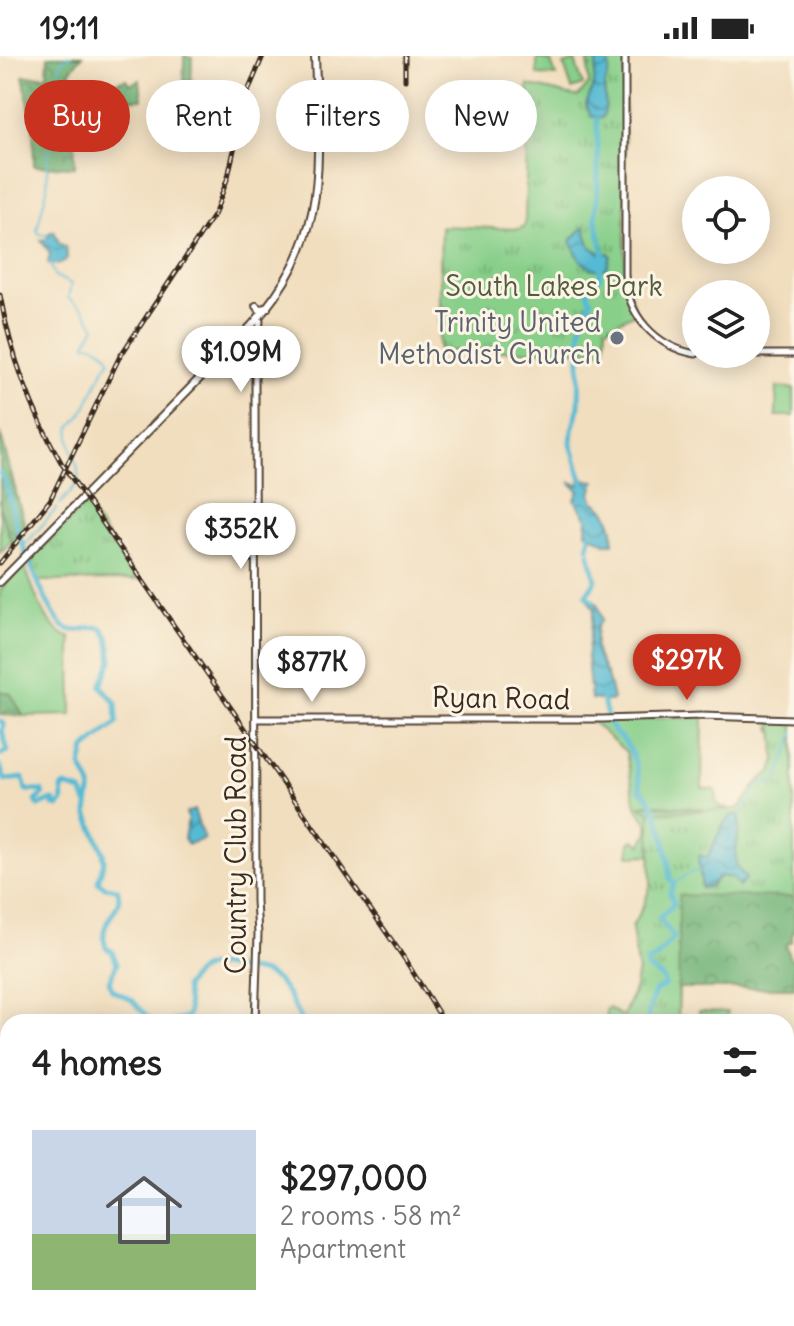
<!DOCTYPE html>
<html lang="en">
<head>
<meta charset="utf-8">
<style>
  :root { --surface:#fff; --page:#f2f2f2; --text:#222; --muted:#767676; --accent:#c8321e }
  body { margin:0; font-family:Delius,sans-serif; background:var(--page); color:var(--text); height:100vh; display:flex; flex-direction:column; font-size:30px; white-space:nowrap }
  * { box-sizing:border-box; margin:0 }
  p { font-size:26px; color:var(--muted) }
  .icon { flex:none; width:44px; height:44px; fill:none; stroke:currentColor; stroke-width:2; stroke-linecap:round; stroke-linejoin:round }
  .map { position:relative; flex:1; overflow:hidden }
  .drawer { position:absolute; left:0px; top:958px; width:794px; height:312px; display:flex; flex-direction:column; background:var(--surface); border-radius:24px 24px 0 0; box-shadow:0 4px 20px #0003 }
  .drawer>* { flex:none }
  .guide { position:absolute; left:24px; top:24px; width:746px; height:72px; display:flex; gap:16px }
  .fabs { position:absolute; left:682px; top:120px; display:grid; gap:16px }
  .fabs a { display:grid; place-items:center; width:88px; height:88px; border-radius:50%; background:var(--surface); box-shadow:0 4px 20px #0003; font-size:40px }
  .price { position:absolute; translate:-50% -68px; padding:0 18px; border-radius:28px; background:#fff; color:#222; font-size:26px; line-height:52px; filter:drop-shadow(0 2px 4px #0008) }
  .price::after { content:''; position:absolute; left:50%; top:48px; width:24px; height:18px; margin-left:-12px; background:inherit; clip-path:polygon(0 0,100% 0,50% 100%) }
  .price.selected { background:var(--accent); color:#fff }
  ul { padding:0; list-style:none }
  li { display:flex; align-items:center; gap:24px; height:200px; padding:0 32px }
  li span { display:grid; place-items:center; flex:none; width:224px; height:160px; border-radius:0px; color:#555 }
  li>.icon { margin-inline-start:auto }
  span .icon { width:96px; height:96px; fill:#fffc; stroke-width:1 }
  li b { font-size:34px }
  h2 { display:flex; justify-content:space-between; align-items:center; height:96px; padding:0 32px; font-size:34px }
  .pill { padding:0 28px; border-radius:36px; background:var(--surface); box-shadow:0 4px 20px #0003; font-size:28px; line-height:72px }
  .pill.selected { background:var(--accent); color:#fff }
  .status { display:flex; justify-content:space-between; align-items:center; height:56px; padding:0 40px; background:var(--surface); direction:ltr }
  .status svg { height:22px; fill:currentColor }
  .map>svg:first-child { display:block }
  .grass { fill:#88cf8a; stroke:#627c54; stroke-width:2 }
  .forest { fill:url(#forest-crowns); stroke:#546e4a; stroke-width:2 }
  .park { fill:url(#park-tufts); stroke:#627c54; stroke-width:2 }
  .water { fill:url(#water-waves); stroke:#487278; stroke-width:2 }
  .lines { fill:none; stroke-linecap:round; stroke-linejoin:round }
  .stream { stroke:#54bad3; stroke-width:2 }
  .river { stroke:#54bad3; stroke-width:5 }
  .secondary-casing { stroke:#564536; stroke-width:9 }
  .primary-casing { stroke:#564536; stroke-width:10 }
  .secondary { stroke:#fff; stroke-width:5 }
  .primary { stroke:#fff; stroke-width:6 }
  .rail-casing { stroke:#3b2a1e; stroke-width:5 }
  .rail { stroke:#fcf5e5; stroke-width:2; stroke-dasharray:6; stroke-linecap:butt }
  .worship-dot { fill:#6b7280; stroke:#fcf5e5; stroke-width:3 }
  .labels { text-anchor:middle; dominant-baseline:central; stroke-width:6; stroke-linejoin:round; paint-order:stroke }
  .park-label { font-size:28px; fill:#525c3e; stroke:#fcf5e5 }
  .worship-label { font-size:28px; fill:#5b616d; stroke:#fcf5e5; text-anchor:end }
  .street-label { font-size:28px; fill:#3b2a1e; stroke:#fcf5e5 }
</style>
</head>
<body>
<div class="status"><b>19:11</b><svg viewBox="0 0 49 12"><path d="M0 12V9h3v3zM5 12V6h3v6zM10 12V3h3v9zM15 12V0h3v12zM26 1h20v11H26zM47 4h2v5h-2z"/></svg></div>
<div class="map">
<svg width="794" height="1270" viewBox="0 0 794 1270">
  <defs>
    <pattern id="forest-crowns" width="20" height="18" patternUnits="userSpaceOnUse" patternTransform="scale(2)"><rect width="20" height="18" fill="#6eb276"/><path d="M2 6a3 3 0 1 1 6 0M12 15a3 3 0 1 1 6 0" fill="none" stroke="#5c9160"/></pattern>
    <pattern id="park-tufts" width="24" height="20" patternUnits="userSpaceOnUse" patternTransform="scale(2)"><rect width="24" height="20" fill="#88cf8a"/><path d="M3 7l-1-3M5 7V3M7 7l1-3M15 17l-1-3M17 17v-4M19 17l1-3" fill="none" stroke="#70a870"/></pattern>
    <pattern id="water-waves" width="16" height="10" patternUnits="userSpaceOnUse" patternTransform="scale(2)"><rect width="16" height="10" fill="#54bad3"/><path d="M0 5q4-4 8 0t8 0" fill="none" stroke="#4797ab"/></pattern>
  </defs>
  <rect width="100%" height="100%" fill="#fcf5e5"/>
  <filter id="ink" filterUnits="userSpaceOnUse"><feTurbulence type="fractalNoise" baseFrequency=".0125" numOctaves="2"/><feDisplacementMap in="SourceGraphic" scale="16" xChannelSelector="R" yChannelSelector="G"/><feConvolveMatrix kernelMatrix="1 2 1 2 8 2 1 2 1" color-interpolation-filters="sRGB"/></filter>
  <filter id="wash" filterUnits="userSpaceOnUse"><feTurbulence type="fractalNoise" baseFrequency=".006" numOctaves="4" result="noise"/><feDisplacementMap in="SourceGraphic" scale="32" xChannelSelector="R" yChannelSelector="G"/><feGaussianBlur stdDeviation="1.8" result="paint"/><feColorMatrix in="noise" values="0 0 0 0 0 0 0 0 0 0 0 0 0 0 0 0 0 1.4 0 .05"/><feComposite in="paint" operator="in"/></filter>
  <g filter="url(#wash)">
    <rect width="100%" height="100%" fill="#f1debf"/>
    <g class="grass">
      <polygon points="540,2 551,6 556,20 537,19 537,5"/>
      <polygon points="575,5 583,29 572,33 564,9"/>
      <polygon points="777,331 794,333 794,360 776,360"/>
      <polygon points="0,453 11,485 0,497"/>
      <path d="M24,509c10,24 20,65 47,73l1,77 -49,1 -12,-22 -11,-3v-101z"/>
      <polygon points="703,661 702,732 716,734 716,746 721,752 737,754 698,802 702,753 647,748 650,757 651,799 629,800 630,787 634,784 642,789 648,776 648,768 636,750 626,696 590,664"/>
      <polygon points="0,1024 8,1025 8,1099 0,1097"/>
      <polygon points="591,1262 642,1262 642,1270 596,1270"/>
    </g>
    <g class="forest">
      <path d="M51,0h31l-13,16 15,22 12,-7 5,3 5,-5 20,-6 4,5 10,-4 2,19 -31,1v23c-42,1 -36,6 -36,44l-41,-1 -1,-42 -10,-48h24l1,-19z"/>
      <polygon points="184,0 192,2 190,79 183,79"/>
      <polygon points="0,376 26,474 14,488 11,485 0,453"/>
      <polygon points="0,635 11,638 23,660 0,659"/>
      <path d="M766,664h28v51l-9,3 1,16 -10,3 -1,13 -11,3 -2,8 14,19 -1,9 11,6 2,-6 6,1 -2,16 -21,2v18l11,1 7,7 1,5 4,2v31l-3,14 -5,2 3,13 5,5v26h-115l-1,34h-57l15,-38 2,-13 -6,-44 12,-22 7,-21 -1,-71 -10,-7 7,-2 56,5 -2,5 -7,3 2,3 -4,17 5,6 3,42 2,3 8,-2 10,-10c11,0 13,4 20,11l6,-8c-3,-7 -9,-9 -10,-17 -3,-17 9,-31 1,-52 14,-13 17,-30 34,-37l4,-10 4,-3 -2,-6c5,-9 12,-13 12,-24h-3l-1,-5 -11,11 -3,-9 2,-3z"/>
      <polygon points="786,1260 794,1270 642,1270 642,1262"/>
    </g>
    <g class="park">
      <polygon points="588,0 625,0 625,218 635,257 606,272 605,295 439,295 441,170 519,173 525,170 528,29 578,41 589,28"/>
      <polygon points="85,448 137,524 38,525 32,503"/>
      <path d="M773,663l21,1v177l-115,-2 -1,127h-71l-1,-12 3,-2 14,9 10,-21 5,-25 -6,-44 12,-22 7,-21 -1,-71 87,-4c14,-12 18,-29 35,-37l3,-9z"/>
      <polygon points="699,955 728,956 726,966 699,966"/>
    </g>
    <g class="water">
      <path d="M601,2l7,2c4,11 -1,15 -3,25 -2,13 4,21 -3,33l-11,-2 -5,-12 8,-20 3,-25z"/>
      <path d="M584,171l7,20 11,7 7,-1 2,3 -4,12c-20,7 -30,-10 -36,-28z"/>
      <path d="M54,175l5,12 7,4 1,12c-4,6 -13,6 -19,4l2,-9 -9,-14 7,-1 1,-6z"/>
      <path d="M580,423l15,2 -4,13 3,8c15,7 21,26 19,41h-8l-19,-11 1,-13 -12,-19 4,-9 -9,-9 10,3z"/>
      <path d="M588,539l9,8 5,17c-7,7 -5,9 -6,17 -2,19 3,20 10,37 3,6 5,17 7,25l-3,2 -19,-2 -4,-42 7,-48 -6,-9z"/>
      <polygon points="194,754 204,783 188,788 184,782 188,764 186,757"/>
      <path d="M734,758l5,1c3,15 -8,43 -1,53 2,4 6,7 8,11l-7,8 -7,-9 -12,-2 -10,10 -8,2 -4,-30 2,-3 7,3 17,-35z"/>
    </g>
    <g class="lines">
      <g class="stream">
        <polyline points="49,185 46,179 39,178 37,174 47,133 48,98 53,86 46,79 46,38 53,28 63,3 71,0"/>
        <path d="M50,206l5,14 16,8 -3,14 16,12 11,17 -10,17c10,-1 24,7 25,17 -18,20 -17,46 -39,65 -6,20 12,39 6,58"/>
        <polyline points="60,448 76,429"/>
        <polyline points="24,490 57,452"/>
        <path d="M740,761l20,-34c5,0 9,1 14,-1 5,-2 17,-40 20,-49"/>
        <polyline points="674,828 686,819 699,814"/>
      </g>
      <g class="river">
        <polyline points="597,63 598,118 596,163 604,201"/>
        <polyline points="599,223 601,210"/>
        <polyline points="580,294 581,271 591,244 587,235 597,225"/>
        <polyline points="580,299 579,350 572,374 571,388 583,427"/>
        <path d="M0,417c11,20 11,32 17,54 4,17 35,95 49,101 12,7 24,-4 36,0l6,9 4,23 -11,26 15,17 1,20 -32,26 -4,17 10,20 -4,27 16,39 1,9 -6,21 7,5 12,2c8,19 -13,27 -13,45 -1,5 1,9 2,14l6,3 5,13 -8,17 3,9 20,10 20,22"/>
        <polyline points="588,491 591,475"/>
        <polyline points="589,497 596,524 586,539 593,545"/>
        <polyline points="602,641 607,660"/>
        <polyline points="0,665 4,668 2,675 8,695 0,699"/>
        <path d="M609,666c3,11 11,13 17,21 8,13 14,32 14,46 21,15 28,65 30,90l4,5 -4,9 4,11 -15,14 15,19 -18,21 -9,4v6l15,9 3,8 -10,6 -7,22 1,9"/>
        <polyline points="0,710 5,724 23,722 26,734 42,735 43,739 36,745 39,750 52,744 55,745 54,749 59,750 63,745 62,731 65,730 81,735 87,747"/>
        <path d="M170,966l17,-4 2,-7 -4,-24c17,-25 27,-23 54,-18 11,1 27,2 36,10 12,9 20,30 27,43"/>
        <polyline points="655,1270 658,1262"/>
      </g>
    </g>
  </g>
  <g filter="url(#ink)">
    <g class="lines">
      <defs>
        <g id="secondary">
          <path d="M625,0v218c2,41 30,73 71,80"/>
          <polyline points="716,298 794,298"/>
          <polyline points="256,663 602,663 701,660 794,663"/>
          <polyline points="255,966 258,878 256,845 255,320 260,265"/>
          <polyline points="0,1152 8,1147"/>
          <polyline points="110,1262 111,1270"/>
        </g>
        <g id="primary">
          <polyline points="256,250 259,253 267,252"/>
          <polyline points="245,279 253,278 257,284"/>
          <path d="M0,526l252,-257c79,-89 67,-159 63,-269"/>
        </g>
      </defs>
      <use href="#secondary" class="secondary-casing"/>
      <use href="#primary" class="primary-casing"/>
      <use href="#secondary" class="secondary"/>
      <use href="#primary" class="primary"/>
      <defs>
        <g id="rail">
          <polyline points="405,0 405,24"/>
          <path d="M0,239c11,61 31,115 62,169l342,494 40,64"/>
          <polyline points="0,507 50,444 119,302 215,157 228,121 246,40 263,0"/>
          <polyline points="586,1262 590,1270"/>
        </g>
      </defs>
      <use href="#rail" class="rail-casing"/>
      <use href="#rail" class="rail"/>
    </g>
  </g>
  <circle class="worship-dot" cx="617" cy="282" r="8"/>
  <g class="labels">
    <g class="park-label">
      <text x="554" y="230">South Lakes Park</text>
    </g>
    <g class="worship-label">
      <text x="601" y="266">Trinity United<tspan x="601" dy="32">Methodist Church</tspan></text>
    </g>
    <g class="street-label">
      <text transform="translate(501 642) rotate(1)">Ryan Road</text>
      <text transform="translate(236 799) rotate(-90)">Country Club Road</text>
    </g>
  </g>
</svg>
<div class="fabs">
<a><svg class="icon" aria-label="locate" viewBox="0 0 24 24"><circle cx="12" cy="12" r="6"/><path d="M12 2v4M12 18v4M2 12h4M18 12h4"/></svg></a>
<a><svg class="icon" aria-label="layers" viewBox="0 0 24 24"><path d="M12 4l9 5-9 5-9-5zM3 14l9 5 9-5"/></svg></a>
</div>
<b class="price" style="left:241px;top:338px">$1.09M</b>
<b class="price" style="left:241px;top:515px">$352K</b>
<b class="price selected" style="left:687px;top:646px">$297K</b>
<b class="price" style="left:312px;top:648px">$877K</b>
<div class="guide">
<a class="pill selected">Buy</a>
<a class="pill">Rent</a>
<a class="pill">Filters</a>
<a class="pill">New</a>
</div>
<section class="drawer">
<h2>4 homes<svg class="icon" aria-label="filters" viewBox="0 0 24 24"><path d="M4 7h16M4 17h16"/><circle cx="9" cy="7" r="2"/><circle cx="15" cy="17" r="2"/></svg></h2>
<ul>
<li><span style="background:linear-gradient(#c9d6e8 65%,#8fb573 0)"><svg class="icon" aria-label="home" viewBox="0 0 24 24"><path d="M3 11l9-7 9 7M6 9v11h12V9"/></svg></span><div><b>$297,000</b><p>2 rooms · 58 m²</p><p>Apartment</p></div></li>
</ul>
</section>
</div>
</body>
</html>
